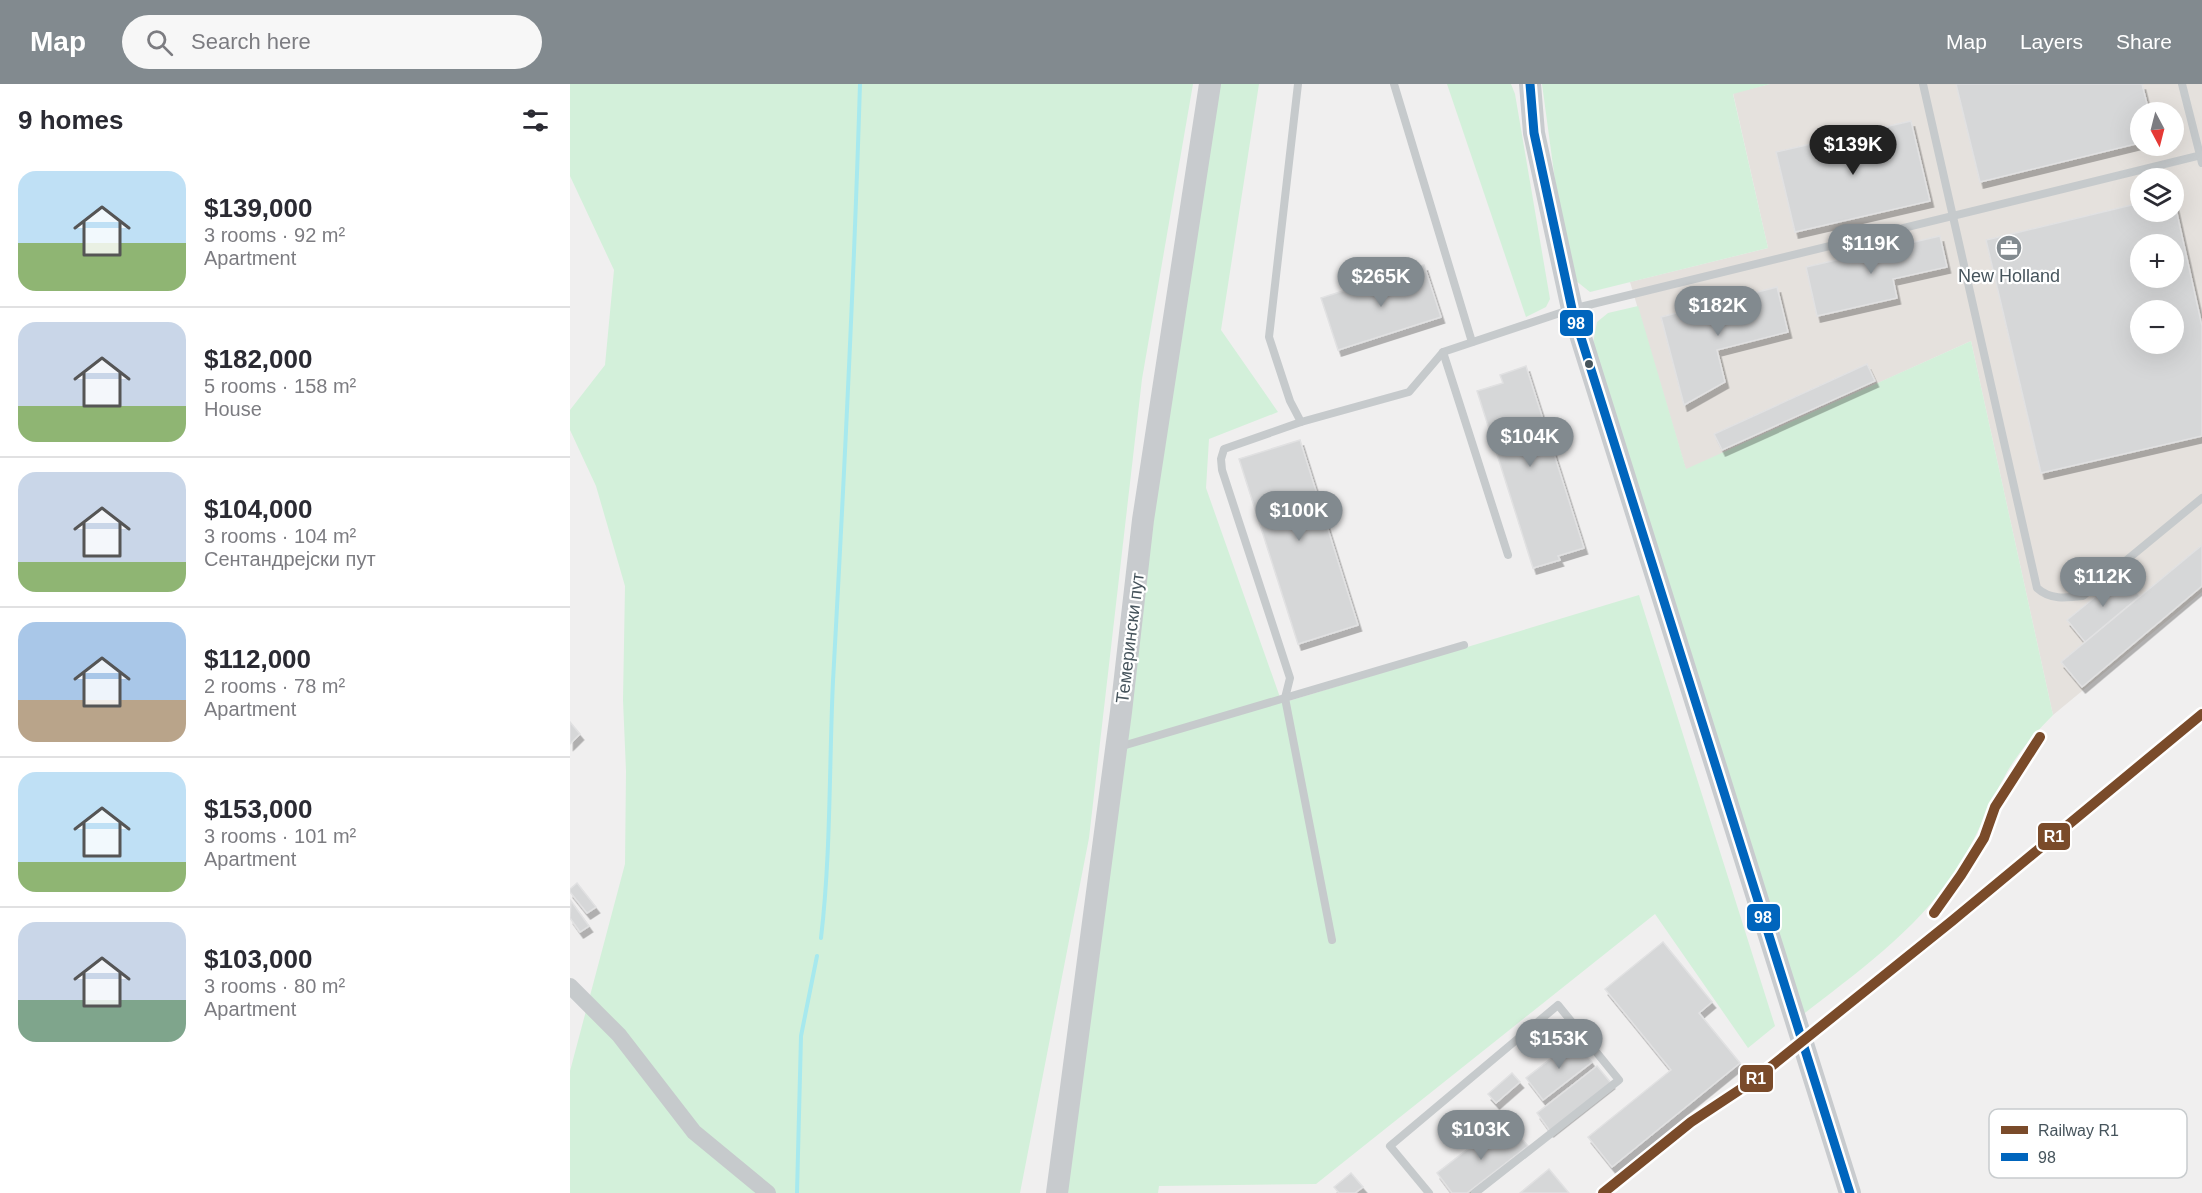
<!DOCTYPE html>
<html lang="en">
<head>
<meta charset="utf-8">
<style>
  :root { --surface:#fff; --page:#f7f7f7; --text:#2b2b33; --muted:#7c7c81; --line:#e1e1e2; --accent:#828a8f }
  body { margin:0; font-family:Arial,sans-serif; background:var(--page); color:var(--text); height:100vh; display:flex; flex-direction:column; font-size:22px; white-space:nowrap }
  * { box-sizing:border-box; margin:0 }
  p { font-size:20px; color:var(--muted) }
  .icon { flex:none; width:33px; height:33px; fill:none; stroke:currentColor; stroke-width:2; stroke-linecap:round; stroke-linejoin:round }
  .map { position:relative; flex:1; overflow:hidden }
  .panel { display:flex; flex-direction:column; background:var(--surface); width:570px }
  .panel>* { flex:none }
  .needle { width:39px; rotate:173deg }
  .tools { position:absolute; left:1560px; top:18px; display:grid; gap:12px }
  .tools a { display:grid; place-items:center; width:54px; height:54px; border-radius:50%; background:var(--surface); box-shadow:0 6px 24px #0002; font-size:30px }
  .price { position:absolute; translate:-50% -51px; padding:0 14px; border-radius:21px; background:var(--accent); color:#fff; font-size:20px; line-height:39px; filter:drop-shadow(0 2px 3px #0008) }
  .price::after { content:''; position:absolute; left:50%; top:36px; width:18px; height:14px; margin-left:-9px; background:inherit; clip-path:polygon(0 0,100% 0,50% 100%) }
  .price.on { background:#222; color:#fff }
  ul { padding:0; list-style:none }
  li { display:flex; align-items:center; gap:18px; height:150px; padding:0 18px }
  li+li { border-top:2px solid var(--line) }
  li span { display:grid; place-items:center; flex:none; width:168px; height:120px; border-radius:18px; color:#555 }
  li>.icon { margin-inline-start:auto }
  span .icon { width:72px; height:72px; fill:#fffc; stroke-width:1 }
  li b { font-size:26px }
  h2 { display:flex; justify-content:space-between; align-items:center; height:72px; padding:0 18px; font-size:26px }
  header { display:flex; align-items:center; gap:36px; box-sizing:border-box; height:84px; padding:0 30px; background:var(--accent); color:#fff }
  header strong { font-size:28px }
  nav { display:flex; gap:33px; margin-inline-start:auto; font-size:21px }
  .search { width:420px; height:54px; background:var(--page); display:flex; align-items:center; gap:15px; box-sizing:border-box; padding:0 21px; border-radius:33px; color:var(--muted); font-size:22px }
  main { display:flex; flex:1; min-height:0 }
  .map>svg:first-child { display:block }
  .commercial { fill:#e5e1dd; fill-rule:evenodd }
  .green { fill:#d3f0da }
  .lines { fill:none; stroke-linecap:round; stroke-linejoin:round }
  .stream { stroke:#a7e9ee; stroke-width:4 }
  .building { fill:#d6d7d8; stroke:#e1e1e2; stroke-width:1.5; fill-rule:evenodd; filter:url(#shadow) }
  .service { stroke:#c6cacc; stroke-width:8 }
  .minor { stroke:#c6cacc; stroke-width:16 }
  .secondary { stroke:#c8cbce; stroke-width:22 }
  .bus-1-casing { stroke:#fff; stroke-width:14 }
  .bus-1 { stroke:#0065bd; stroke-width:9 }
  .rail-1-casing { stroke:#fff; stroke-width:15 }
  .rail-1 { stroke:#7a4b2a; stroke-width:10 }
  .bus-dot { fill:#46545c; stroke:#fff; stroke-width:2 }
  .labels { text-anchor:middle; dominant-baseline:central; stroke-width:4.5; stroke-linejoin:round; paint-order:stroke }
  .poi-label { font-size:18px; fill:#46545c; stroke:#fff }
  .street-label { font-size:18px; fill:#46545c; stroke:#fff }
  .key { fill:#fff; stroke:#c8ccce; stroke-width:1.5 }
  .key-label { font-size:16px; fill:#46545c }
  .line-badge { stroke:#fff; stroke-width:2 }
  .badge-label { font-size:16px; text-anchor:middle; font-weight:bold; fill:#fff }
</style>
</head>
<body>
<header>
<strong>Map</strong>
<div class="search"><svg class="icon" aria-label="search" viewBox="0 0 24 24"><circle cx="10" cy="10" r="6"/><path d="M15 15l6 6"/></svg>Search here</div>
<nav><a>Map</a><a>Layers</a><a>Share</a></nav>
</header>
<main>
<section class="panel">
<h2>9 homes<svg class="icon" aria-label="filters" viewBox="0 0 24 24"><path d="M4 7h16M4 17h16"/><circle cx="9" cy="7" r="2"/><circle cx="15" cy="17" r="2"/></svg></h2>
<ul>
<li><span style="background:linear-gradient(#bfe0f5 60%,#8fb573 0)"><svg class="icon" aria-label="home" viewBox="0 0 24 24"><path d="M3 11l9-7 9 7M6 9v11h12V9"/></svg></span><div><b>$139,000</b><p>3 rooms · 92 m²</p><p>Apartment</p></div></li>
<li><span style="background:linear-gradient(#c9d6e8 70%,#8fb573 0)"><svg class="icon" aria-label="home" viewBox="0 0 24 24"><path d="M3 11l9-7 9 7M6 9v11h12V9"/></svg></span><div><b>$182,000</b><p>5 rooms · 158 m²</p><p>House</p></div></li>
<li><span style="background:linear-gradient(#c9d6e8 75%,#8fb573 0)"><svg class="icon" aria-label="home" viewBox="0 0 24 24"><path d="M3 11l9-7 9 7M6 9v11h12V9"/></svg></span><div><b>$104,000</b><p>3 rooms · 104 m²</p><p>Сентандрејски пут</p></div></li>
<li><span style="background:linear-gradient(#a9c7e8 65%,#b9a48a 0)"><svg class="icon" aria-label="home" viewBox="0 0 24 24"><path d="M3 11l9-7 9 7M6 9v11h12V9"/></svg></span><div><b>$112,000</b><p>2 rooms · 78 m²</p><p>Apartment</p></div></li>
<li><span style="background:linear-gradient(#bfe0f5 75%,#8fb573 0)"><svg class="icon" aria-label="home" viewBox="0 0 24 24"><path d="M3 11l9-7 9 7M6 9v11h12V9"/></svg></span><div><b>$153,000</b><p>3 rooms · 101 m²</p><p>Apartment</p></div></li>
<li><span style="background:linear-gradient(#c9d6e8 65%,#7fa58c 0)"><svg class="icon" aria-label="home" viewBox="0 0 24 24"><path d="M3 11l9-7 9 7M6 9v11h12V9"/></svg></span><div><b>$103,000</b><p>3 rooms · 80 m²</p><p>Apartment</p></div></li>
</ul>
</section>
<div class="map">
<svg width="1632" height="1109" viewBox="0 0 1632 1109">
  <defs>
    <filter id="shadow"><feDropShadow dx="3.5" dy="6" stdDeviation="0" flood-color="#0004"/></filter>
  </defs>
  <rect width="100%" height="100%" fill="#f0efef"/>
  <path class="commercial" d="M1200,0h432v508l-149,123 -82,-374 -285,129 -56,-188 138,-34 -35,-155zM1570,28h34v34h-34zM1570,94h34v34h-34zM1570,160h34v34h-34zM1570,226h34v34h-34z"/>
  <g class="green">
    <polygon points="0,0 623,0 572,295 519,754 450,1109 0,1109 0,987 55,780 56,687 53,616 55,502 26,402 0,346 0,326 35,281 44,186 0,92"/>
    <polygon points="639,0 689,0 651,246 708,328 639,355 636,404 712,619 1069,511 1205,942 1178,964 1085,830 746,1100 589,1102 588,1109 487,1109"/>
    <polygon points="877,0 941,0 945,10 980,215 976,223 956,233"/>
    <polygon points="972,0 1200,0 1163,10 1198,164 1020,208 1005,196 994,163"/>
    <path d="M1068,222l48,163 285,-128 82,374c-17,17 -34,36 -46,57 -19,33 -31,70 -53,101 -39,59 -98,100 -153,143l-208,-673 4,-21 11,-9z"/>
  </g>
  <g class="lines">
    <g class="stream">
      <path d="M251,854c10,-85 8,-172 12,-257 11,-199 21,-398 27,-597"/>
      <polyline points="227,1109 231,952 247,872"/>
    </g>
  </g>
  <g class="building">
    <polygon points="1386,0 1572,0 1579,28 1570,28 1570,59 1410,98"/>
    <polygon points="1341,37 1360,117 1225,148 1206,68"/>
    <path d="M1604,116l28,126v110l-161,37 -55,-233 154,-37v9h34zM1570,160h34v34h-34zM1570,226h34v34h-34z"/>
    <polygon points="1370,152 1377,183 1323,195 1327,214 1247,232 1236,183"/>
    <polygon points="854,181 871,233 768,266 751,214"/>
    <polygon points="1207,203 1218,248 1147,266 1155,298 1114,321 1091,233"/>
    <polygon points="1297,280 1305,297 1152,366 1144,350"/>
    <polygon points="956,282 1014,464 988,472 990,476 963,484 907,307 933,299 930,291"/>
    <polygon points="730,356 788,541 728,560 669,375"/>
    <polygon points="1632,461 1632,502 1512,603 1491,578"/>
    <polygon points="1552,491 1570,512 1515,558 1497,536"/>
    <polygon points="0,638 10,650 0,660"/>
    <polygon points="7,799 26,823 17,829 0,808 0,805"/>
    <polygon points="1,817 19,842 10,848 0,834"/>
    <polygon points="1093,858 1142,918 1129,929 1170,979 1042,1083 1018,1053 1101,986 1035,905"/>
    <polygon points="1005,956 1022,978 973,1016 956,994"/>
    <polygon points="1027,982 1041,999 980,1047 967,1029"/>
    <polygon points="942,989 950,998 926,1019 918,1010"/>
    <polygon points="929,1041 938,1052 945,1047 958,1062 897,1109 882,1109 867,1089"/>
    <polygon points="979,1085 999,1109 950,1109"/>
    <polygon points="781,1089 793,1103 785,1109 769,1109 764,1103"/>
  </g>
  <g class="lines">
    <g class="service">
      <polyline points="728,0 699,253 720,317 731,338 839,308 873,268 1002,225 1632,71"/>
      <polyline points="824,0 902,258"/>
      <path d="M1353,0l114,504c13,12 29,10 46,8l119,-98"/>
      <polyline points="1612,0 1632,79"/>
      <polyline points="873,268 938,471"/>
      <polyline points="731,338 654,365 651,375 652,386 720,594 715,614 762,856"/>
      <polyline points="549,663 894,561"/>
      <polyline points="859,1109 820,1062 988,921 1049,996 905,1109"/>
    </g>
    <polyline class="minor" points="0,902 49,951 124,1048 198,1109"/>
    <g class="secondary">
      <polyline points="960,0 964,49 1002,225 1280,1109"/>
      <polyline points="487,1109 551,628 573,436 640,0"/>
    </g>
    <defs>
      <polyline id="bus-1" points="960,0 964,49 1002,225 1280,1109"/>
    </defs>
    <use href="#bus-1" class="bus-1-casing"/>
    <use href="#bus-1" class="bus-1"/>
    <defs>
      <g id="rail-1">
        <polyline points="1364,829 1391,791 1414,754 1425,723 1470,653"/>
        <polyline points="1033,1109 1121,1038 1183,997 1382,837 1632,630"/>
      </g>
    </defs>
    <use href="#rail-1" class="rail-1-casing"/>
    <use href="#rail-1" class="rail-1"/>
  </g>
  <defs>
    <symbol id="office-disc" viewBox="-11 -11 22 22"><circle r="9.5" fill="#828a8f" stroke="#fff"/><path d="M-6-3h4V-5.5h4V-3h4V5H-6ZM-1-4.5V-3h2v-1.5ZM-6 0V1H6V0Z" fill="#fff"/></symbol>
  </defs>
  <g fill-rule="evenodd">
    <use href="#office-disc" x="1424" y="149" width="30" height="30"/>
  </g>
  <circle class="bus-dot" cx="1019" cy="280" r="5"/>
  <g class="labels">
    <g class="poi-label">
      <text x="1439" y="192">New Holland</text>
    </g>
    <g class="street-label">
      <text transform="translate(560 554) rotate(-83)">Темерински пут</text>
    </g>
  </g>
  <rect x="1419" y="1025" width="198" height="69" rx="9" class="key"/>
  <rect x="1431" y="1042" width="27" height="8" fill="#7a4b2a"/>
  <rect x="1431" y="1069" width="27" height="8" fill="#0065bd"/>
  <g class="key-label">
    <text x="1468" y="1052">Railway R1</text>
    <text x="1468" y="1079">98</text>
  </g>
  <g class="line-badge">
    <rect x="989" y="225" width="35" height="28" rx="6" fill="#0065bd"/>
    <rect x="1467" y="738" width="34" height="29" rx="6" fill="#7a4b2a"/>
    <rect x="1176" y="819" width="35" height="29" rx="6" fill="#0065bd"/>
    <rect x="1169" y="980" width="35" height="29" rx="6" fill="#7a4b2a"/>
  </g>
  <g class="badge-label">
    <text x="1006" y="245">98</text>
    <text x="1484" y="758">R1</text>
    <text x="1193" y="839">98</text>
    <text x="1186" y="1000">R1</text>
  </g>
</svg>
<div class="tools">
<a><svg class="needle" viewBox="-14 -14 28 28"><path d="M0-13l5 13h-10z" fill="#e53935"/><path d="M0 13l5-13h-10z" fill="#7c7c81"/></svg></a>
<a><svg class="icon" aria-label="layers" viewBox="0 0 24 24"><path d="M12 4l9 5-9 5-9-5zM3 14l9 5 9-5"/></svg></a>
<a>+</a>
<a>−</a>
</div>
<b class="price on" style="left:1283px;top:92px">$139K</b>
<b class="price" style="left:1301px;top:191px">$119K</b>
<b class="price" style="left:811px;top:224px">$265K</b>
<b class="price" style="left:1148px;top:253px">$182K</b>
<b class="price" style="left:960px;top:384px">$104K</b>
<b class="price" style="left:729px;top:458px">$100K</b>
<b class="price" style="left:1533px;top:524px">$112K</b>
<b class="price" style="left:989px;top:986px">$153K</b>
<b class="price" style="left:911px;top:1077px">$103K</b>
</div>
</main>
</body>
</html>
